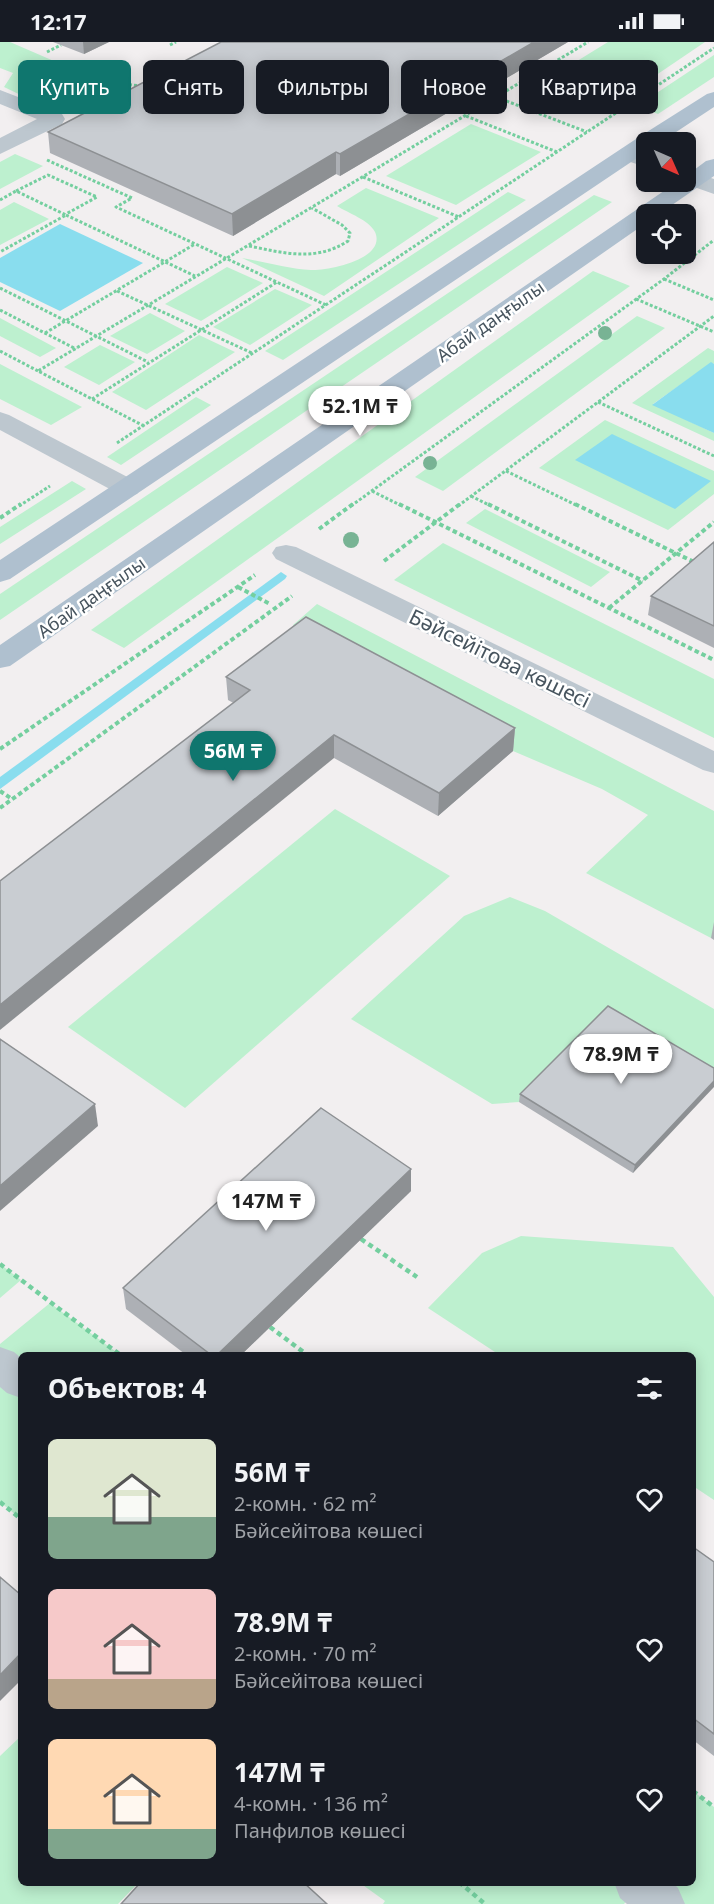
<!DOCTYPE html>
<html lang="ru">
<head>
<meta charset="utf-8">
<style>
  :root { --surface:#171b24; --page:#242831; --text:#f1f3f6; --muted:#9ea1a6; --accent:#0f766e }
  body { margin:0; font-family:"Noto Sans",sans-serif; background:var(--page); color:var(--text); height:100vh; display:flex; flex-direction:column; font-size:22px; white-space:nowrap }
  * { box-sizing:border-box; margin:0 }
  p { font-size:20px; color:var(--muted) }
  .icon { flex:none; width:33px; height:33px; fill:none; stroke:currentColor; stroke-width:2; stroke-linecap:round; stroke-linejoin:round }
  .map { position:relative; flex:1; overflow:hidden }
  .drawer { position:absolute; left:18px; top:1310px; width:678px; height:534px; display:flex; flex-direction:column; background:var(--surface); border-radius:9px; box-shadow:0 3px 15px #0003 }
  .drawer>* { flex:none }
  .top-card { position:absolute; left:18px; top:18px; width:678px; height:54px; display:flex; gap:12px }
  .needle { width:39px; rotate:135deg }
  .buttons { position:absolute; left:636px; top:90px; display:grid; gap:12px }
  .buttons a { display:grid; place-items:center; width:60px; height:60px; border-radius:9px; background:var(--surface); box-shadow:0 3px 15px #0003; font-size:30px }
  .price { position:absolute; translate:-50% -51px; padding:0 14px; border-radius:21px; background:#fff; color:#222; font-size:20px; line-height:39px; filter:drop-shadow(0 2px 3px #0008) }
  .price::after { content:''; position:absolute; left:50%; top:36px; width:18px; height:14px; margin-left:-9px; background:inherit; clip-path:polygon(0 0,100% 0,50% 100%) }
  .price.selected { background:var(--accent); color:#fff }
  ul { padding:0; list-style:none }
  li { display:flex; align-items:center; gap:18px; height:150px; padding:0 30px }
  li span { display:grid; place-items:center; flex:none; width:168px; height:120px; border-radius:9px; color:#555 }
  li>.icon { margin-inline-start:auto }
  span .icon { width:72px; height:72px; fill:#fffc; stroke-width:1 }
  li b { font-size:26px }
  h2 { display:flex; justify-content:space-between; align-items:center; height:72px; padding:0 30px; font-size:26px }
  .chip { padding:0 21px; border-radius:9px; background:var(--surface); box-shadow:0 3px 15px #0003; font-size:21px; line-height:54px }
  .chip.selected { background:var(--accent); color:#fff }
  .status { display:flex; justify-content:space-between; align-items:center; height:42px; padding:0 30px; background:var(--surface); direction:ltr }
  .status svg { height:16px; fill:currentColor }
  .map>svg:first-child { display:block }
  .green { fill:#bdf0cf }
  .water { fill:#89ddee }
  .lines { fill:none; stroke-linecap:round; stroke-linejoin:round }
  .stream { fill:#89ddee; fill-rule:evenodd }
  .path-far2 { stroke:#74cf9f; stroke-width:3; stroke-dasharray:3 2; stroke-linecap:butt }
  .path-far1 { stroke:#74cf9f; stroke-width:4; stroke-dasharray:4.5 3; stroke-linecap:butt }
  .path { stroke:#74cf9f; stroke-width:4.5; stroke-dasharray:5 4; stroke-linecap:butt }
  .minor { fill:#bdc7cf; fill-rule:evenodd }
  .major { fill:#afc0cf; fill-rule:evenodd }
  .tree { fill:#78b394 }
  .wall { fill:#adb0b5 }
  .shaded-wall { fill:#8d9093 }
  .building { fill:#c9cdd2; stroke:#8d9093; stroke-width:1.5 }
  .labels { text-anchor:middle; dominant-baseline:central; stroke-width:5; stroke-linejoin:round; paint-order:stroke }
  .far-street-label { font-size:18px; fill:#47545e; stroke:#fff }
  .street-label { font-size:21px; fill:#47545e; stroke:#fff }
</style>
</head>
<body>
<div class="status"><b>12:17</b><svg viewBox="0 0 49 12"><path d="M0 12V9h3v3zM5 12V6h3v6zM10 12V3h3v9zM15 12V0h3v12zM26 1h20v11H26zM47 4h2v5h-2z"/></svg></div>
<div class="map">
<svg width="714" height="1862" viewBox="0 0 714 1862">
  <rect width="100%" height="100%" fill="#f2eff0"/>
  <g class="green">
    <polygon points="0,0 10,0 107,42 54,69 4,45 13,31 0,26"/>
    <polygon points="608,0 705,0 609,65 543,40"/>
    <polygon points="714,13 714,35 658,72 637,64"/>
    <polygon points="471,82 541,110 456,163 386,134"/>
    <polygon points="15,112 43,124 0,147 0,120"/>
    <path d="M366,146l73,30 -115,78 -82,-38c23,4 47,11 69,12 17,1 76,-11 64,-38 -6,-12 -27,-19 -38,-26z"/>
    <polygon points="508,150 526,158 283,318 265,309"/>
    <polygon points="594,153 612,160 0,578 0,552"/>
    <polygon points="14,160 49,177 0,203 0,168"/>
    <polygon points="227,225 263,241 201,279 165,262"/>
    <polygon points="593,229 630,244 124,606 91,588"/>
    <polygon points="275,247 312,263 250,303 213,285"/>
    <polygon points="150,271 185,289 147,312 110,294"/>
    <polygon points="637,274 665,286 443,449 415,435"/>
    <polygon points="0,276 56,306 40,315 0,294"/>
    <polygon points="199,293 235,310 146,368 112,350"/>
    <polygon points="100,303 135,320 99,343 64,325"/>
    <polygon points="708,306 714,309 714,322 711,321 653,362 714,391 714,399 632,361"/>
    <polygon points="0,322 82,365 51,383 0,357"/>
    <polygon points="196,355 211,363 121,423 107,415"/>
    <polygon points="605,378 714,429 714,452 668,488 539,426"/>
    <polygon points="72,439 86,447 0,502 0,485"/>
    <polygon points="485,467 610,530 591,545 466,481"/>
    <polygon points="443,501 714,637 714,696 394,538"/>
    <polygon points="317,562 714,769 714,893 711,896 586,831 648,773 602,747 513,709 306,598 293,583"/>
    <polygon points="335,767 450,834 185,1066 68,985"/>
    <polygon points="510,855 545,869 714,967 714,1035 607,972 519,1060 492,1062 351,977 464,874"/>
    <polygon points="521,1194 673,1205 714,1255 714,1458 693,1444 693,1312 498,1312 428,1266 482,1211"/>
    <polygon points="0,1222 21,1238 0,1256"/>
    <polygon points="50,1261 119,1312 21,1312 21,1477 0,1460 0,1302"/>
    <polygon points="21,1694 21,1840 138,1841 118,1862 0,1862 0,1714"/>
    <polygon points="693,1749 714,1765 714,1862 661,1862 638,1844 624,1862 383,1862 385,1859 360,1841 693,1840"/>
  </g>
  <g class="water">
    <polygon points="60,182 143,221 60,269 0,240 0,216"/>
    <polygon points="711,320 714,322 714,391 652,363"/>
    <polygon points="612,392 711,439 675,467 575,418"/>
  </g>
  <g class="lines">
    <polygon class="stream" points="281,530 287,534 285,537 0,747 0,735"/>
    <g class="path-far2">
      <polyline points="170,3 176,0"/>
      <polyline points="47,10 61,3"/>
      <polyline points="525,38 614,72"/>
      <polyline points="124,42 141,44"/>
      <polyline points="483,50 587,90"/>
      <polyline points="466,74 557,110"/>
      <polyline points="47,118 132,156 116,165 326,263"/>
      <polyline points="363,135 459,175"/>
      <polyline points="16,149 48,133 97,155 66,172"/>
      <polyline points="0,158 16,149 66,173 0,210"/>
      <polyline points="66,173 195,234"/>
      <path d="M249,204c35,7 67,16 99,-5l2,-8 -8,-8 -30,-17"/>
      <polyline points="668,212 687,219"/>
      <polyline points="664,237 714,258"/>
      <polyline points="0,246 148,320"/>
      <polyline points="117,249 252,311"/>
      <polyline points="636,257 714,290"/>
      <polyline points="0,268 76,307"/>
      <polyline points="45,291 195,202"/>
      <polyline points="0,309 38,329"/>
      <polyline points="92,357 277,240"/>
      <polyline points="598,360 714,414"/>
      <polyline points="144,384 38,329 588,0"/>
      <polyline points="117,401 714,6"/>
      <polyline points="506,429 578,464"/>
      <polyline points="372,449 402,464"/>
      <polyline points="471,454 491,464"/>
      <polyline points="19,464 50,444"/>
      <polyline points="351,464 664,237 714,198"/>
      <polyline points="458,464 714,274"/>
    </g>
    <g class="path-far1">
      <polyline points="399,462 714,618"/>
      <polyline points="488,462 643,539"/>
      <polyline points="575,462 696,521"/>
      <polyline points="0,476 21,462"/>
      <polyline points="319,487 353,462"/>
      <polyline points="384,519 460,462"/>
      <polyline points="238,545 270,562"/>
      <polyline points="609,566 714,480"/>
      <polyline points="0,707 255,533"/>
      <polyline points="0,749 12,757"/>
      <polyline points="0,766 292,554"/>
    </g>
    <g class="path">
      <polyline points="361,1197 417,1235"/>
      <polyline points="0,1222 119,1312"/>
      <polyline points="270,1285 306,1312"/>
      <polyline points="0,1460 21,1477"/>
      <polyline points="693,1749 714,1765"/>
      <polyline points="459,1840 485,1862"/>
    </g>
    <g class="minor">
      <polygon points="0,48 62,72 65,77 62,82 0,112 0,96 37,77 0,62"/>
      <polygon points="629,105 646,111 646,125 621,117 618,112 621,107"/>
      <polygon points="686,127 714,137 714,152 680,140 686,140"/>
      <polygon points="0,370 9,373 137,440 141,446 137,452 128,454 119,452 0,388"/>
      <polygon points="286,503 296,505 714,709 714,731 703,728 276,517 272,511 276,505"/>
      <polygon points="0,1305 14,1310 21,1316 21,1356 7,1351 0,1345"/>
      <polygon points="614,1840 672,1840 678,1846 685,1862 627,1862 620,1856"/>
    </g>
    <g class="major">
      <polygon points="714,50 714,65 661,100 646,100 646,110 10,537 0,540 0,518 639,95 707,52"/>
      <polygon points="714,117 714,134 659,172 646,172 646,181 10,624 0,626 0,603 677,140 686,140 686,134 706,119"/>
    </g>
  </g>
  <g class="tree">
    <circle cx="605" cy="291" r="7"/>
    <circle cx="430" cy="421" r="7"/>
    <circle cx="351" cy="498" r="8"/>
  </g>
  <g class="wall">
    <polygon points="53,0 109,0 84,12"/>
    <polygon points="568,0 340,134 336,132 233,194 50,111 48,90"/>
    <polygon points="714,500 714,606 648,573 651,554"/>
    <polygon points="226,635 515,686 513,709 438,774 334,716 228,658"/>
    <polygon points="714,880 714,898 711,896"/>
    <polygon points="714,1026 633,1131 519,1060 520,1052"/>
    <polygon points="411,1127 411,1149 242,1312 185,1312 126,1267 123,1246"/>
    <polygon points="693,1505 714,1520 714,1714 693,1698"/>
  </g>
  <g class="shaded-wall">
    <polygon points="83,0 109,0 84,12"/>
    <polygon points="534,0 568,0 340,134 340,112"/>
    <polygon points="336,110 336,132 233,194 232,172"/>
    <polygon points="515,686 513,709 438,774 439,751"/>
    <polygon points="334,693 334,716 0,988 0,963"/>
    <polygon points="714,1039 714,1045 633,1131 635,1123"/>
    <polygon points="95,1062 98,1084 0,1169 0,1144"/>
    <polygon points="411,1127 411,1149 242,1312 218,1312"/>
    <polygon points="21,1611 21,1638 0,1659 0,1633"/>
  </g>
  <g class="building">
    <polygon points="221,0 534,0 340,112 336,110 232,172 48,90"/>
    <polygon points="714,500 714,584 651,554"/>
    <polygon points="306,575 515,686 439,751 334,693 0,963 0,839 250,648 226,635"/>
    <polygon points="608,964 714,1026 714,1039 635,1123 520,1052"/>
    <polygon points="0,997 95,1062 0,1144"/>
    <polygon points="321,1066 411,1127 218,1312 210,1312 123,1246"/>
    <polygon points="693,1505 714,1520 714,1692 693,1676"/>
    <polygon points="0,1535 21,1553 21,1611 0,1633"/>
    <polygon points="141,1840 303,1840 327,1862 121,1862"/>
  </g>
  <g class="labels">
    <g class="far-street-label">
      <text transform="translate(490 279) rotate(-35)">Абай даңғылы</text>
      <text transform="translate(91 555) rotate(-35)">Абай даңғылы</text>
    </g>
    <g class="street-label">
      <text transform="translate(500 616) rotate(26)">Бәйсейітова көшесі</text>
    </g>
  </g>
</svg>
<div class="buttons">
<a><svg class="needle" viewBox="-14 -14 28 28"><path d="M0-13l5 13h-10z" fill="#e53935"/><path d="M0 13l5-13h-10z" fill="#9ea1a6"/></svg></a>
<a><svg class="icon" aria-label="locate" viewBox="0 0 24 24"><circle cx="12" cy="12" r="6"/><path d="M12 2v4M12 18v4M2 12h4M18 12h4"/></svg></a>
</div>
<b class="price" style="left:360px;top:395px">52.1M ₸</b>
<b class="price selected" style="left:233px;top:740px">56M ₸</b>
<b class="price" style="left:621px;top:1043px">78.9M ₸</b>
<b class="price" style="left:266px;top:1190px">147M ₸</b>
<div class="top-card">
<a class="chip selected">Купить</a>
<a class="chip">Снять</a>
<a class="chip">Фильтры</a>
<a class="chip">Новое</a>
<a class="chip">Квартира</a>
</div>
<section class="drawer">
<h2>Объектов: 4<svg class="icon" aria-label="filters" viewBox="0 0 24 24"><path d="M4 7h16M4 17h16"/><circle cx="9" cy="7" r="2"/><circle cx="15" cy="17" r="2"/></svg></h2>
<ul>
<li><span style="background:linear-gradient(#dfe7d0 65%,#7fa58c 0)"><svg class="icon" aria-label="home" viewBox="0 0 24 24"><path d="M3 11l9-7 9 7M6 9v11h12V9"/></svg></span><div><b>56M ₸</b><p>2-комн. · 62 m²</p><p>Бәйсейітова көшесі</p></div><svg class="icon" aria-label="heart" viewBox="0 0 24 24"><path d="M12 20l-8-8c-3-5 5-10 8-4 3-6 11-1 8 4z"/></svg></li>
<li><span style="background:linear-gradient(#f6c9c9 75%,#b9a48a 0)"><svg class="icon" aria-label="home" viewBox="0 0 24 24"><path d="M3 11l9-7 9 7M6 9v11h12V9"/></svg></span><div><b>78.9M ₸</b><p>2-комн. · 70 m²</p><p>Бәйсейітова көшесі</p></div><svg class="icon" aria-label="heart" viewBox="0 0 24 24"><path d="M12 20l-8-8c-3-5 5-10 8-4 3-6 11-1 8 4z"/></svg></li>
<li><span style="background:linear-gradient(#ffd9b3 75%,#7fa58c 0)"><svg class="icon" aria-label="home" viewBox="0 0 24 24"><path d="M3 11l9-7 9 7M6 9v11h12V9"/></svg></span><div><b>147M ₸</b><p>4-комн. · 136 m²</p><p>Панфилов көшесі</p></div><svg class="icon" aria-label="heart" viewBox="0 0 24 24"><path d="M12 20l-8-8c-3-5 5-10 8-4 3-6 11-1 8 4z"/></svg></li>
</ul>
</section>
</div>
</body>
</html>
